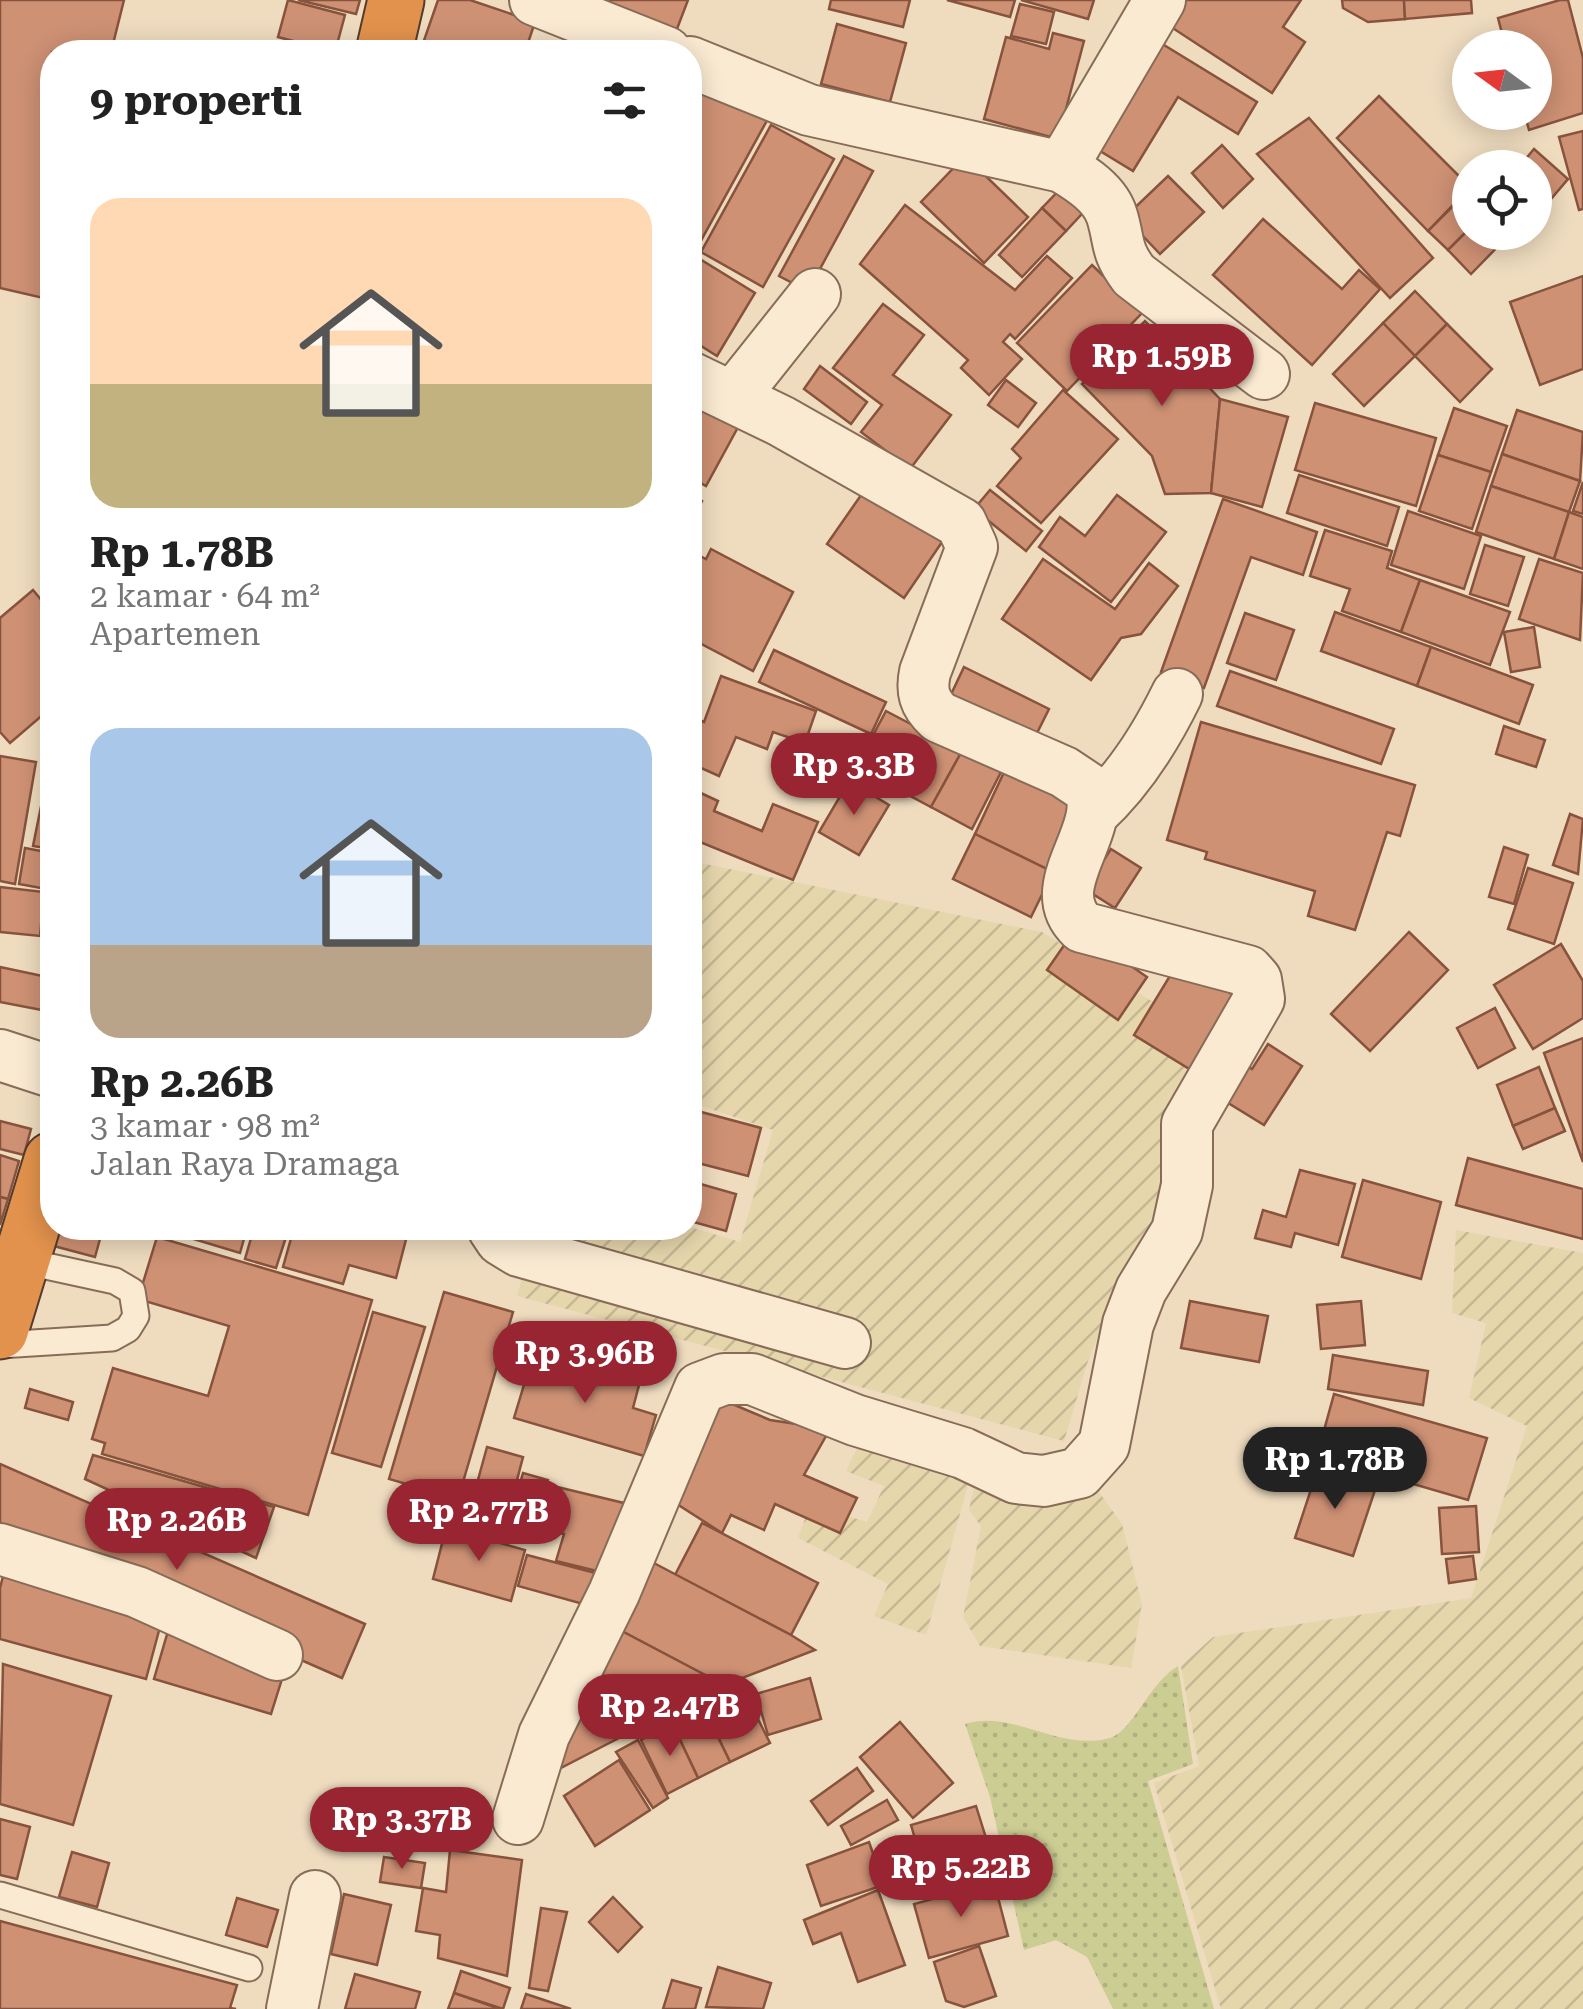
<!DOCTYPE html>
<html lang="id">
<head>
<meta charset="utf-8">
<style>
  :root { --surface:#fff; --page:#f2f2f2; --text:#222; --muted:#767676; --accent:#982531 }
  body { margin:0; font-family:"Roboto Serif",serif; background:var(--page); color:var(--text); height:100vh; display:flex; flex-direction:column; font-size:38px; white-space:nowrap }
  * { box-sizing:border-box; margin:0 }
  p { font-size:32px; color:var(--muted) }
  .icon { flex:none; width:55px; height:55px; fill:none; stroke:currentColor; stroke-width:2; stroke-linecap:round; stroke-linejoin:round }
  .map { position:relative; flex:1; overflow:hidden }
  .details { position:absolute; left:40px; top:40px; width:662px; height:1200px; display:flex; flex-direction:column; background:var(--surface); border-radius:40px; box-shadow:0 5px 25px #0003 }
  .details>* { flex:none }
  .needle { width:65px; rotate:285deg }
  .buttons { position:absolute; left:1452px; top:30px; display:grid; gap:20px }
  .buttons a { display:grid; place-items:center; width:100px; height:100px; border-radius:50%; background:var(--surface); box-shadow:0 5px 25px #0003; font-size:50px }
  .price { position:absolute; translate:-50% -85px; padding:0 22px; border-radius:35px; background:var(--accent); color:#fff; font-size:32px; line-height:65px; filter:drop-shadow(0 2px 5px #0008) }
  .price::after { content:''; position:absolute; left:50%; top:60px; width:30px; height:22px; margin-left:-15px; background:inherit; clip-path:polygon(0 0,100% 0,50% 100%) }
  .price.selected { background:#222; color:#fff }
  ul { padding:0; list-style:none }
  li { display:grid; align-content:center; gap:20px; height:530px; padding:0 50px }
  li span { display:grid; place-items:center; height:310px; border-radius:30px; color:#555 }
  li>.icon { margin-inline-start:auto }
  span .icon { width:180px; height:180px; fill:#fffc; stroke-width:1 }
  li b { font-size:42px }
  h2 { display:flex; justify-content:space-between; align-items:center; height:120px; padding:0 50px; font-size:42px }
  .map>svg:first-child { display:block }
  .farmland { fill:url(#farmland-furrows) }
  .grass { fill:url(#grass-dots) }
  .building { fill:#ce9174; stroke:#88533c; stroke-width:2.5 }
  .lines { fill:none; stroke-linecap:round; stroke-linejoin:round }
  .lane-casing { stroke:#886c57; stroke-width:29 }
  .street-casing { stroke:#886c57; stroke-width:54 }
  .highway-casing { stroke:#553b2c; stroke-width:59 }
  .lane { stroke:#faead2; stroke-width:25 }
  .street { stroke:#faead2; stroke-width:50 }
  .highway { stroke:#e2924c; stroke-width:55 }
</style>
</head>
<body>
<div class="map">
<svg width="1583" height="2009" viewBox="0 0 1583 2009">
  <defs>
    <pattern id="farmland-furrows" width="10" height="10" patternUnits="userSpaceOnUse" patternTransform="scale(2.5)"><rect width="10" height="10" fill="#e5d6ac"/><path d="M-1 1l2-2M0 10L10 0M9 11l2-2" fill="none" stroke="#c5b893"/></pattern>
    <pattern id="grass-dots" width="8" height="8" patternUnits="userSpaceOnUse" patternTransform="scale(2.5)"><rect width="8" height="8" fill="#cbcd93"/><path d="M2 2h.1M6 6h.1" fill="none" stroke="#afb07e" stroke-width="1.8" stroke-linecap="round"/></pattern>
  </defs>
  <rect width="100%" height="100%" fill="#efdcbf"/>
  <g class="farmland">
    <polygon points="690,861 1042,932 1226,1048 1176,1207 1135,1248 1088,1361 1064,1441 517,1296 536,1228 690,1227 740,1242 773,1130 690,1102"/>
    <polygon points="1456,1230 1583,1253 1583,2009 1221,2009 1154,1783 1199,1766 1181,1666 1213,1637 1471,1598 1527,1426 1469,1398 1486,1323 1452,1313"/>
    <polygon points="867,1428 976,1457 926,1635 874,1616 888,1584 798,1538 810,1505 867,1522 884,1486 846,1471"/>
    <polygon points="1008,1449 1081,1467 1122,1524 1142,1604 1131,1668 980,1646 963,1617 981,1526 969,1510 975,1482"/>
  </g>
  <path class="grass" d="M1178,1666l15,98 -45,17 66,228h-101l-26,-52 -31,-17 -32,10 -34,-153 -25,-73c47,-15 95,28 145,14 23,-7 39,-55 68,-72z"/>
  <g class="building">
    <polygon points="0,0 124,0 111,52 52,52 52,300 0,288"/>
    <polygon points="288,0 345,15 335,52 278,37"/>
    <polygon points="298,0 360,0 356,14"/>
    <polygon points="438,0 470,0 535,22 525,52 420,52"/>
    <polygon points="588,0 688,0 672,42"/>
    <polygon points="831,0 910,0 903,27 829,9"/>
    <polygon points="947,0 1015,0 1010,17"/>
    <polygon points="1021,0 1094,0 1088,19"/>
    <polygon points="1184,0 1301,0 1283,27 1305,42 1272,93 1168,25"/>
    <polygon points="1342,0 1404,0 1405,19 1368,22 1343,8"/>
    <polygon points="1404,0 1471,0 1472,13 1405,19"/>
    <polygon points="1560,0 1568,0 1583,58 1583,113 1529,130 1524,112 1535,112 1535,48 1506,48 1498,18"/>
    <polygon points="1020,4 1054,12 1046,44 1011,36"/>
    <polygon points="837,24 906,43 890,102 821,84"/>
    <polygon points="1053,33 1084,41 1058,139 984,119 1006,37 1049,49"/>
    <polygon points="1146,34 1257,102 1238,134 1178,97 1133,171 1082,140"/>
    <polygon points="545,43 571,52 541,52"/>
    <polygon points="705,82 770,115 698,246 690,242 690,155 695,145 690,142 690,108"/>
    <polygon points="1379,96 1470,187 1428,231 1337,138"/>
    <polygon points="1309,118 1433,258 1390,298 1257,154"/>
    <polygon points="771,125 834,159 763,287 701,252"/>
    <polygon points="1583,131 1583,209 1579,210 1559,137"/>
    <polygon points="1222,145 1253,179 1223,208 1192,173"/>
    <polygon points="1534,149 1568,179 1539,213 1535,210 1535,168 1518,168"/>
    <polygon points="844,156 873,171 808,291 779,276"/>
    <polygon points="965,156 1028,217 984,263 921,202"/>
    <polygon points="1168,176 1204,212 1160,254 1125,217"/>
    <polygon points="1070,179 1093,202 1066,231 1042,208"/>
    <polygon points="1470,189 1470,228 1448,250 1428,231"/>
    <polygon points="905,205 1015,290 1047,256 1072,278 1015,339 1010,334 1003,342 1022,359 989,395 961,368 968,360 860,264"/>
    <polygon points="1042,208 1066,231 1022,277 999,255"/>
    <polygon points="1263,219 1342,289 1359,270 1380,289 1312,365 1213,275"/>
    <polygon points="1470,228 1470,232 1512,232 1471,274 1448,250"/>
    <polygon points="690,253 755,293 717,356 690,339"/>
    <polygon points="1092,265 1142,313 1067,391 1017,343"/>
    <polygon points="1583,276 1583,369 1540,385 1510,302"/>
    <polygon points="1415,291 1447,324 1415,356 1383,323"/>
    <polygon points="883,304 924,335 893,375 951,415 910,469 861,432 882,405 833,368"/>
    <polygon points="1145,321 1220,399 1211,493 1165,494 1152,456 1082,384"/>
    <polygon points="1383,323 1415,356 1364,406 1333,374"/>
    <polygon points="1447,324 1492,369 1460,402 1415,356"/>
    <polygon points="820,366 867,402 851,424 804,389"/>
    <polygon points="1006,380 1036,403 1018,427 988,405"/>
    <polygon points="690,390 743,418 706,486 690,477"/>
    <polygon points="1063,390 1118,439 1041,523 997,486 1021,458 1012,449"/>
    <polygon points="1220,399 1288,417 1262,507 1211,493"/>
    <polygon points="1315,403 1436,438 1416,506 1295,470"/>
    <polygon points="1454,408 1507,426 1491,472 1438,455"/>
    <polygon points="1517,410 1583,432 1580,481 1502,454"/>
    <polygon points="1502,454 1580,481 1569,512 1491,486"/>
    <polygon points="1438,455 1491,472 1472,529 1419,511"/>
    <polygon points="1299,475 1399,507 1387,546 1287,513"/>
    <polygon points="1583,482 1583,514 1573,511"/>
    <polygon points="1491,486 1569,512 1554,559 1476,532"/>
    <polygon points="866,488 942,542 904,598 827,544"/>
    <polygon points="990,490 1042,531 1026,551 974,509"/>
    <polygon points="690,495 702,501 690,525"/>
    <polygon points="1117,495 1166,532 1111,602 1039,547 1060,517 1085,536"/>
    <polygon points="1223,499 1317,532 1303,575 1251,557 1204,688 1161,672"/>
    <polygon points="1408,511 1481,536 1464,589 1391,565"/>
    <polygon points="1569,512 1583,517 1583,569 1554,559"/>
    <polygon points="1325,530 1392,551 1387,568 1420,580 1401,632 1342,611 1350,589 1310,576"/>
    <polygon points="1485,545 1524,557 1508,606 1470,594"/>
    <polygon points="711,549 793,592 753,671 690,638 690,555 692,552 706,559"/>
    <polygon points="1043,559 1115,609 1149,563 1178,586 1141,634 1121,638 1091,680 1002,619"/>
    <polygon points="1539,559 1583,573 1580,640 1519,619"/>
    <polygon points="1420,580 1510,612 1490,665 1401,632"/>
    <polygon points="33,590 52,613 52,707 10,743 0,732 0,618"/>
    <polygon points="1335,612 1431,647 1417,686 1321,651"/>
    <polygon points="1245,613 1294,630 1276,680 1227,663"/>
    <polygon points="1534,627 1540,667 1511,672 1504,632"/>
    <polygon points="1431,647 1533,685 1519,724 1417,686"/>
    <polygon points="774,650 886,702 871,734 759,682"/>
    <polygon points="964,667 1049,709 1030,747 946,705"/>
    <polygon points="1230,671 1394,729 1381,764 1217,706"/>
    <polygon points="721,676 816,711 805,743 773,732 767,749 736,737 719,776 690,763 690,716 704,722"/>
    <polygon points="886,711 962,751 931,807 856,767"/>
    <polygon points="1201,722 1415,785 1400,836 1387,832 1355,930 1308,916 1315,891 1205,859 1207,852 1167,840"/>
    <polygon points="1504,726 1545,740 1536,767 1496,754"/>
    <polygon points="962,751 1001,772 972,829 931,807"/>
    <polygon points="0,756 36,762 15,884 0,881"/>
    <polygon points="49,767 52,768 52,849 33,846"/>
    <polygon points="1006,768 1085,807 1053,872 975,834"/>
    <polygon points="849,781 889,805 859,855 819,832"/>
    <polygon points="690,788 718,801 714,811 762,831 773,804 818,822 793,880 690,838"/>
    <polygon points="1570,814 1583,819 1578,874 1553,865"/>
    <polygon points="975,834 1053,872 1031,917 953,879"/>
    <polygon points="1504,847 1528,855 1514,904 1489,897"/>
    <polygon points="25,848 52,853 52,890 19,884"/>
    <polygon points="1111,849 1141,868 1115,908 1085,889"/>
    <polygon points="1528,868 1573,883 1554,944 1508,929"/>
    <polygon points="0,887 44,892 40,936 0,932"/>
    <polygon points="1076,928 1147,977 1118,1020 1047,970"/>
    <polygon points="1409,932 1448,970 1370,1051 1331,1014"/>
    <polygon points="1561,944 1583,981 1583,1018 1533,1049 1494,985"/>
    <polygon points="1179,961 1249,1005 1204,1078 1134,1035"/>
    <polygon points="0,967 52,978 52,1012 0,1002"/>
    <polygon points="1495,1008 1515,1048 1478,1068 1457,1028"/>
    <polygon points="1583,1038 1583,1162 1544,1053"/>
    <polygon points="1268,1044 1302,1066 1264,1125 1212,1093 1233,1057 1252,1069"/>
    <polygon points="1539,1067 1555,1108 1513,1126 1497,1085"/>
    <polygon points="1555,1108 1565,1131 1523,1149 1513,1126"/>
    <polygon points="690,1109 761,1128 748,1176 690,1161"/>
    <polygon points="0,1121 31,1129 24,1155 0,1149"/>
    <polygon points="0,1155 19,1161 8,1199 0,1197"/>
    <polygon points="1468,1158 1583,1189 1583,1239 1456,1205"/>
    <polygon points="1300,1170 1355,1184 1338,1245 1295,1233 1291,1247 1255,1238 1263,1210 1286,1217"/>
    <polygon points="1363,1180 1441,1202 1421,1279 1342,1257"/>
    <polygon points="690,1181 736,1194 726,1231 690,1221"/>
    <polygon points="0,1197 8,1199 0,1225"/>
    <polygon points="59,1228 103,1228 95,1257 54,1246"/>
    <polygon points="157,1228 247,1228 240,1253"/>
    <polygon points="254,1228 286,1237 276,1268 245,1259"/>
    <polygon points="294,1228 356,1229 409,1228 396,1278 349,1265 343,1284 283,1267"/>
    <polygon points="157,1237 372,1300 308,1515 102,1454 105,1443 92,1439 113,1368 208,1396 229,1326 138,1299"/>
    <polygon points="444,1292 513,1312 458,1499 389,1479"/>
    <polygon points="1190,1301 1268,1316 1259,1362 1181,1348"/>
    <polygon points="1361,1301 1365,1345 1321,1349 1317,1305"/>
    <polygon points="373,1312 425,1327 381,1467 332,1453"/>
    <polygon points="533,1355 639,1385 633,1408 656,1415 644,1456 514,1418"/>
    <polygon points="1333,1355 1428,1371 1423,1405 1328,1389"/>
    <polygon points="30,1389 73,1402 68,1420 25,1408"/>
    <polygon points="1334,1394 1487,1438 1468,1500 1317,1456"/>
    <polygon points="718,1398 770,1420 830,1429 804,1475 857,1498 840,1533 775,1504 764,1530 731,1515 722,1533 663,1495"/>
    <polygon points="487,1447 523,1457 501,1541 464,1531"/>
    <polygon points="93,1455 274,1507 256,1558 85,1479"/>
    <polygon points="0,1464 365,1624 342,1678 0,1528"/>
    <polygon points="1318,1468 1376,1487 1353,1556 1295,1538"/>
    <polygon points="523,1473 548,1480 533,1537 507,1530"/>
    <polygon points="549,1485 628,1504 605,1573 556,1561 564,1534 539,1528"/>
    <polygon points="1476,1506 1479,1552 1442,1554 1439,1508"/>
    <polygon points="702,1523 818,1583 791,1635 675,1575"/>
    <polygon points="446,1528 525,1550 511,1601 433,1579"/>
    <polygon points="527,1555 603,1575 594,1607 518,1586"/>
    <polygon points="1473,1556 1476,1579 1449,1583 1446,1559"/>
    <polygon points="650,1561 791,1635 815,1650 724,1685 616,1628"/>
    <polygon points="5,1569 164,1612 146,1679 0,1639 0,1588"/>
    <polygon points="616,1628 724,1685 648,1723 587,1687"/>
    <polygon points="168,1631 286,1666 271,1714 154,1679"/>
    <polygon points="3,1664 111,1696 73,1825 0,1804"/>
    <polygon points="810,1678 821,1719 768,1735 756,1694"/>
    <polygon points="587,1687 648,1723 557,1770"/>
    <polygon points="743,1689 770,1743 730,1762 704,1708"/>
    <polygon points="704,1708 730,1762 698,1778 672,1723"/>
    <polygon points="900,1722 953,1783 913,1818 860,1757"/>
    <polygon points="672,1723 698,1778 667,1794 641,1740"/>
    <polygon points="638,1740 668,1798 653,1808 616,1752"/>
    <polygon points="619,1760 650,1810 595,1846 564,1796"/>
    <polygon points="857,1768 873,1791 828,1825 811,1801"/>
    <polygon points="887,1800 898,1820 851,1845 841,1826"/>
    <polygon points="976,1806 986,1838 921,1859 911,1825"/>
    <polygon points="0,1819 30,1827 17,1879 0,1875"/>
    <polygon points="869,1842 884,1885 821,1906 807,1865"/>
    <polygon points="450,1850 522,1860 507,1976 438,1958 440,1935 416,1931 423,1888 446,1892"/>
    <polygon points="72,1852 109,1863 97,1907 59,1897"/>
    <polygon points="384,1857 425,1863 421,1888 380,1882"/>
    <polygon points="994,1882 1008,1936 929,1958 914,1904"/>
    <polygon points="878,1890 905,1965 858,1982 841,1933 813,1944 804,1920"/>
    <polygon points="344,1894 391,1905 377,1965 331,1954"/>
    <polygon points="613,1897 642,1927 618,1952 589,1922"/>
    <polygon points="237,1898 278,1910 267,1947 226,1935"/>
    <polygon points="541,1908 567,1912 548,1991 529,1988"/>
    <polygon points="0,1921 237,1985 230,2008 236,2009 0,2009"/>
    <polygon points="979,1946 996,1996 964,2007 946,2001 934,1962"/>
    <polygon points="718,1967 771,1983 763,2009 706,2007"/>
    <polygon points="461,1971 510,1988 503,2009 454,1993"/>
    <polygon points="355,1974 420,1992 415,2009 345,2009"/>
    <polygon points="672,1980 701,1988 695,2009 663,2009"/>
    <polygon points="454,1993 500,2009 448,2009"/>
    <polygon points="526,1994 571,2009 521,2009"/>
  </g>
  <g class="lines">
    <defs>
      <g id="lane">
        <polyline points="0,1345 112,1338 128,1329 136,1316 132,1291 115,1281 23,1261"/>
        <polyline points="0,1895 249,1968"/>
      </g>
      <g id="street">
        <polyline points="535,0 666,52"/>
        <path d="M690,62l119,48 253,57c18,11 43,26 50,49 8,26 3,34 22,59l130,99"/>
        <polyline points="1062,167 1160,0"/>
        <polyline points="733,397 815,294"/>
        <path d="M1093,813c35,-32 63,-76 84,-119"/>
        <polyline points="0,1055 52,1072"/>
        <polyline points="493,1228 501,1240 519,1251 845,1343"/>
        <polyline points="0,1549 137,1592 277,1655"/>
        <path d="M518,1819l26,-84 70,-142 86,-205 24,-9h28l103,41 108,33 53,25 28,3 35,-8 25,-28 24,-121 13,-34 36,-59 10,-46v-61l72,-125 -3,-19 -8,-9 -166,-44c-41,-40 22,-91 9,-137l-27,-18 -125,-55c-15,-14 -18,-26 -14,-45l47,-125 -11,-24 -180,-102 -91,-44"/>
        <polyline points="292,2009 315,1896"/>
      </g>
      <g id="highway">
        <polyline points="384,52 396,0"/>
        <polyline points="0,1331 52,1160"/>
      </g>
    </defs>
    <use href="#lane" class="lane-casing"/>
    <use href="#street" class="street-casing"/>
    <use href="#highway" class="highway-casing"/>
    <use href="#lane" class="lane"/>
    <use href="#street" class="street"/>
    <use href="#highway" class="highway"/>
  </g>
</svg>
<div class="buttons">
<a><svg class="needle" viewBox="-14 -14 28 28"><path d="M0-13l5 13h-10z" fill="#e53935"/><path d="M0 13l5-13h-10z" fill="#767676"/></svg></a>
<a><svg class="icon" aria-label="locate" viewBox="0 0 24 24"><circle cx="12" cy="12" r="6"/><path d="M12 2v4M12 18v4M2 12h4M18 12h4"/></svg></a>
</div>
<b class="price" style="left:1162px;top:409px">Rp 1.59B</b>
<b class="price" style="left:854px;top:818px">Rp 3.3B</b>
<b class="price" style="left:585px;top:1406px">Rp 3.96B</b>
<b class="price selected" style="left:1335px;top:1512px">Rp 1.78B</b>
<b class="price" style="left:479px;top:1564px">Rp 2.77B</b>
<b class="price" style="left:177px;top:1573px">Rp 2.26B</b>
<b class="price" style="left:670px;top:1759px">Rp 2.47B</b>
<b class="price" style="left:402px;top:1872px">Rp 3.37B</b>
<b class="price" style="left:961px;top:1920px">Rp 5.22B</b>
<section class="details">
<h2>9 properti<svg class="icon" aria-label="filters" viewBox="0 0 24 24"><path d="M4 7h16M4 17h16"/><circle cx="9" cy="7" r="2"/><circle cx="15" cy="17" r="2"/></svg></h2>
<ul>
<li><span style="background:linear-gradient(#ffd9b3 60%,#c2b280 0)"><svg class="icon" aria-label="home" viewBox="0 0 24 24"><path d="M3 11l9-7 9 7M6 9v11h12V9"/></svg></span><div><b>Rp 1.78B</b><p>2 kamar · 64 m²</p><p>Apartemen</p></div></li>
<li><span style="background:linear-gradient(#a9c7e8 70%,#b9a48a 0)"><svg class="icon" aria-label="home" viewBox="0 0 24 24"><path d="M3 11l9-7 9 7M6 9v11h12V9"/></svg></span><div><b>Rp 2.26B</b><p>3 kamar · 98 m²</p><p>Jalan Raya Dramaga</p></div></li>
</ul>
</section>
</div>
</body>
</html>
